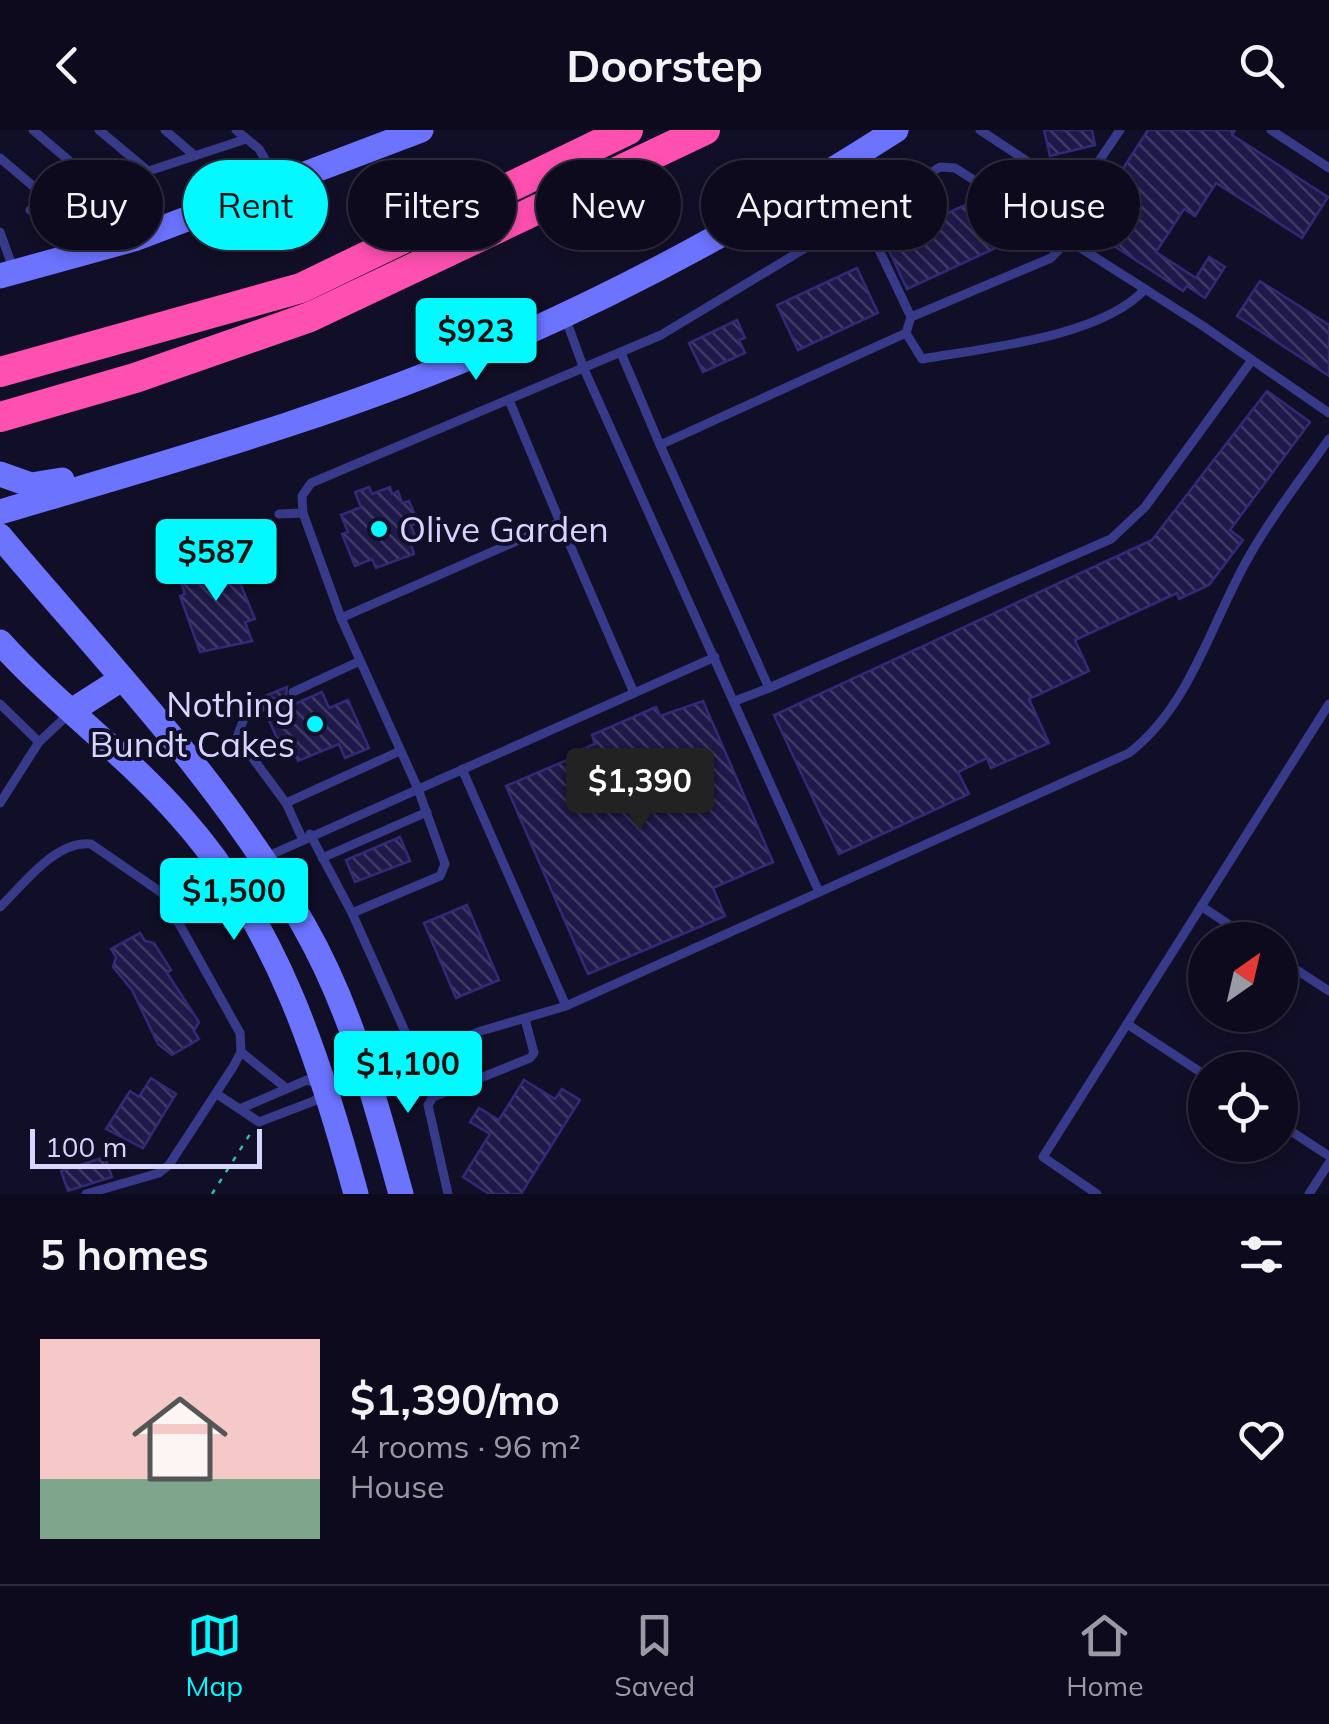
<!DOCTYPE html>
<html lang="en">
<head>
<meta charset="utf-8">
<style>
  :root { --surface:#0d0a1d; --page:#1b182a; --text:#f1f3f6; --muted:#9a9aa4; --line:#2d2b3b; --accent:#01f9ff }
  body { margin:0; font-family:Mulish,sans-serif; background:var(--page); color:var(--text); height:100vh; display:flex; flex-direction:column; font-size:38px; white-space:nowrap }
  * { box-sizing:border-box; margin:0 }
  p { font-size:32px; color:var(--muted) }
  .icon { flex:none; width:55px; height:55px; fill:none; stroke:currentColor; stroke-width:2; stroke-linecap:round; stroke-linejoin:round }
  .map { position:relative; height:1064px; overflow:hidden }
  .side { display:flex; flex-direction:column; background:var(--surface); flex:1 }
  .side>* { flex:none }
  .banner { position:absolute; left:30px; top:30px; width:1270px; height:90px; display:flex; gap:20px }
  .needle { width:65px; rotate:34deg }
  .buttons { position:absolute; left:1188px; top:792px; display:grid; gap:20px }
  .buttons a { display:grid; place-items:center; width:110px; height:110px; border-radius:50%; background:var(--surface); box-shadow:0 5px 15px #0003,0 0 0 2px var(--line); font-size:50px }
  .scale { position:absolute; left:30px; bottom:25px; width:232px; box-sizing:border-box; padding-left:10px; border:5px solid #d6d5ff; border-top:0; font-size:28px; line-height:35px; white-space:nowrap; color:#d6d5ff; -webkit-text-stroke:8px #110e27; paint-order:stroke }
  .price { position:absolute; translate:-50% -85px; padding:0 22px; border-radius:10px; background:var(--accent); color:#111; font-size:32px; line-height:65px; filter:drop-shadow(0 2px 5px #0008) }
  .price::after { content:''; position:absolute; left:50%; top:60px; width:30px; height:22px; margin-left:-15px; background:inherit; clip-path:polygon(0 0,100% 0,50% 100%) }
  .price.active { background:#222; color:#fff }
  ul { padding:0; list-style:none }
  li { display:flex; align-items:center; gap:30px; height:250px; padding:0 40px }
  li span { display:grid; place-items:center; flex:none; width:280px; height:200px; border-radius:0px; color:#555 }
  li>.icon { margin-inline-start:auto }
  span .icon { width:120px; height:120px; fill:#fffc; stroke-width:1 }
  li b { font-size:42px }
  h2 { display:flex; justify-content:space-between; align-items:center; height:120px; padding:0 40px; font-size:42px }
  .tag { padding:0 35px; border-radius:45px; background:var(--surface); box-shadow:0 5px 15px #0003,0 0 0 2px var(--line); font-size:35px; line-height:90px }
  .tag.active { background:var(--accent); color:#111 }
  header { display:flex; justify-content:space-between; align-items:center; height:130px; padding:0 40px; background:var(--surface); font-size:45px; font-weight:700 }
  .menu { display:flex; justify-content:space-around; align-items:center; height:140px; border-top:2px solid var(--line); background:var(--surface); font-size:28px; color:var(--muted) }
  .menu a { display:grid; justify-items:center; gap:5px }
  .menu .active { color:var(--accent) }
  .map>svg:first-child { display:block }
  .building { fill:url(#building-back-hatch); stroke:#332a77; stroke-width:2.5 }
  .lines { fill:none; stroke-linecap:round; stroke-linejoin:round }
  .path { stroke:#29bfaa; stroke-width:2.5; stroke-dasharray:5 8; stroke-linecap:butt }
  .lane { stroke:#373a89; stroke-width:9 }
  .secondary { stroke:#6c73ff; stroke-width:25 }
  .highway { stroke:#ff50b1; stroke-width:30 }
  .poi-dot { fill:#01f9ff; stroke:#110e27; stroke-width:4 }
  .labels { text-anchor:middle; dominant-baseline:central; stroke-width:8; stroke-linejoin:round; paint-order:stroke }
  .poi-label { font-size:35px; fill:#d6d5ff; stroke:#110e27; text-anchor:start }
</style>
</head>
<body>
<header><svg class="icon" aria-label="back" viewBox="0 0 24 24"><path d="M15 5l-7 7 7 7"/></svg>Doorstep<svg class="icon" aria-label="search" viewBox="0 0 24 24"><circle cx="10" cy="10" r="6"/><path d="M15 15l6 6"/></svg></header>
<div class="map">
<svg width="1329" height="1064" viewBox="0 0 1329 1064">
  <defs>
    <pattern id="building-back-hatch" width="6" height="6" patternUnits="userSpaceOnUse" patternTransform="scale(2.5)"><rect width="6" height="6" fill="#1f1949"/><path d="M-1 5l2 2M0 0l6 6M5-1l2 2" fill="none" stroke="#3f3a64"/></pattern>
  </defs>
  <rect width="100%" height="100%" fill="#110e27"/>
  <g class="building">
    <polygon points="1044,0 1092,0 1095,15 1050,26"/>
    <polygon points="1148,0 1235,0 1232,5 1328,67 1302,108 1216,53 1195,86 1184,79 1156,122 1196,148 1209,127 1225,137 1205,168 1187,156 1183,161 1085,97"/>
    <polygon points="978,69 1000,116 907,159 885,112"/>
    <polygon points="857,138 878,183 798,220 777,175"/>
    <polygon points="1260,151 1329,195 1329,246 1237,186"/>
    <polygon points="737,190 745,208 739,210 745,223 703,242 689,213"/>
    <polygon points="1267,261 1310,292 1230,400 1243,410 1209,455 1179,469 1177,463 1075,510 1089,541 1029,569 1049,613 991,638 987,628 958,642 969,664 839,724 774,585 1152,410"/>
    <polygon points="369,357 372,364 390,357 392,364 398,361 402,373 409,371 418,392 411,396 417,410 411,414 414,424 376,438 372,429 355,436 342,404 348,402 341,385 361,377 355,362"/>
    <polygon points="228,424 255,489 245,492 252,511 200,522 180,466 185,464 177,442"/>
    <polygon points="287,557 286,566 297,573 322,562 329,578 348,570 369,618 345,628 339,614 298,631 293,620 284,624 267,586 274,583 278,570 267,565"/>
    <polygon points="703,571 773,732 713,758 725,786 588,844 506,656 581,624 580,620 595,614 592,605 656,577 660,586"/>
    <polygon points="400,707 410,731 355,752 346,730"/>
    <polygon points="467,775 499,850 456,868 424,793"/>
    <polygon points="140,803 145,811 154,813 171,840 167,843 199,892 194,901 199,909 172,925 158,914 132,860 113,837 116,827 111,819"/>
    <polygon points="151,948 176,964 143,1018 106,999 130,961 139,967"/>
    <polygon points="524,950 555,969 562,959 580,970 521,1064 489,1064 463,1047 490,1004 470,992 479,978 499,990"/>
    <polygon points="105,1027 112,1047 68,1061 61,1041"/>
  </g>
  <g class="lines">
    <polyline class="path" points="212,1064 252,1001"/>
    <g class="lane">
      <polyline points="33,0 100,57"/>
      <polyline points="99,0 148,41"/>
      <polyline points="165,0 195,26"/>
      <polyline points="236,0 259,19 278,51"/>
      <polyline points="980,0 1066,57 1082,56 1120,0"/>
      <polyline points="1271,0 1329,38"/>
      <polyline points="0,28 53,73"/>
      <polyline points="30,80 246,9"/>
      <polyline points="862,84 911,187 1051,128 1068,110"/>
      <polyline points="0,102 14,141"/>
      <polyline points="565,187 584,239 819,762"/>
      <path d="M906,203l16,26c63,-11 180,-22 223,-70"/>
      <polyline points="621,223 660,315"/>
      <polyline points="509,270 560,392"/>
      <polyline points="279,384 303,383"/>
      <polyline points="341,488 560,392 634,563"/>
      <polyline points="769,558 1111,409 1145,377 1252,230"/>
      <polyline points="293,562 360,531"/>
      <polyline points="735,571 769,558 660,315 906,203 911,187"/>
      <polyline points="270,573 245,586 237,607 286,673 302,708"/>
      <polyline points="0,574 39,612"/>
      <polyline points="462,639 566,876"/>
      <polyline points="0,673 39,612 71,582"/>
      <polyline points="286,673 400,621"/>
      <polyline points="310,704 352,783 416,926"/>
      <polyline points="266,727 715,527"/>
      <polyline points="322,728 427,682"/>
      <polyline points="162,763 211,725"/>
      <polyline points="1201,776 1252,810"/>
      <path d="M0,777c24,-23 56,-67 91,-63l71,49 78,140 1,19 -8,15 -64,98 -10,8 -73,21"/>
      <polyline points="352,783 440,746 445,734 418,659 341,488 303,383 302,366 311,353 661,205 940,37 955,38 1203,196 1329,283"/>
      <polyline points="1280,829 1329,861"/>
      <polyline points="1127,894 1205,945"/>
      <polyline points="241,922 286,958"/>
      <path d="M369,947l112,-46 85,-25 563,-253c61,-47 81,-127 118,-193 24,-43 54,-81 82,-121"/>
      <polyline points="217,964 259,992 314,971 325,962"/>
      <polyline points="242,978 307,950 318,954"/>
      <polyline points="1280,994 1329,1026"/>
      <polyline points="448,1064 428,975 433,967 530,928 534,923 525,889"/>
      <polyline points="1097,1064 1043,1027 1329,574"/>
      <polyline points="1309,1064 1329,1033"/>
    </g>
    <g class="secondary">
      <polyline points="0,146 134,109 421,0"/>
      <polyline points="0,344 31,355 62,350"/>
      <path d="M0,382c172,-51 346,-99 510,-172 134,-59 263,-131 386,-210"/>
      <path d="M0,406c104,124 223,246 303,388 49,85 72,177 98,270"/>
      <path d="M0,512c56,62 126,112 181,175 95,106 139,243 175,377"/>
      <polyline points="73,580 120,550"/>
    </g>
    <g class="highway">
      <polyline points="0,242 301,158 628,0"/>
      <polyline points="0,287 135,248 310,187 705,0"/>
    </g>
  </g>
  <g class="poi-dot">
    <circle cx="379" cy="399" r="10"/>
    <circle cx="315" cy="594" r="10"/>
  </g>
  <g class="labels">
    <g class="poi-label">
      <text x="399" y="399">Olive Garden</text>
      <text x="295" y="574" text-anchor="end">Nothing<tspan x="295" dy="40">Bundt Cakes</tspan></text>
    </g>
  </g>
</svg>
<div class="buttons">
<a><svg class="needle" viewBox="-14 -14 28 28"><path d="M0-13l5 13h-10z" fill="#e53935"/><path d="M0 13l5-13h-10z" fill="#9a9aa4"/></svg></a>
<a><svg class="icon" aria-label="locate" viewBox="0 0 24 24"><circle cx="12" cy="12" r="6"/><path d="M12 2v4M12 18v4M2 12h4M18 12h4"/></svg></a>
</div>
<div class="scale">100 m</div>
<b class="price" style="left:476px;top:253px">$923</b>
<b class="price" style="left:216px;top:474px">$587</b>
<b class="price active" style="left:640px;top:703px">$1,390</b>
<b class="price" style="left:234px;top:813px">$1,500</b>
<b class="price" style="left:408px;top:986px">$1,100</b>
<div class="banner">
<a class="tag">Buy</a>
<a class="tag active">Rent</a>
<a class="tag">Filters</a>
<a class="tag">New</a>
<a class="tag">Apartment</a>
<a class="tag">House</a>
</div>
</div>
<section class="side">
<h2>5 homes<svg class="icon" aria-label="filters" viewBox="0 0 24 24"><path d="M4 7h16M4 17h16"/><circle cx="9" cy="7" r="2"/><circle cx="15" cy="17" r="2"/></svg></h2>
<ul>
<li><span style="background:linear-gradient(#f6c9c9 70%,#7fa58c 0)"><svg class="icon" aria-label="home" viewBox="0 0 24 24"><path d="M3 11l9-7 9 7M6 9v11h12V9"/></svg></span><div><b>$1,390/mo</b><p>4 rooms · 96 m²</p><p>House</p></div><svg class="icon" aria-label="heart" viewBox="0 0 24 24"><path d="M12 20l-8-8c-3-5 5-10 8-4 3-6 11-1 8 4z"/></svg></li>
</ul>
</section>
<nav class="menu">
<a class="active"><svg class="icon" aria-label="map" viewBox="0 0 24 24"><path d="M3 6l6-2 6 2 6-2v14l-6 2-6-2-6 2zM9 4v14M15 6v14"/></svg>Map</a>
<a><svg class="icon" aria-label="saved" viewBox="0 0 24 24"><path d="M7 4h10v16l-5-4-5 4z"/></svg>Saved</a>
<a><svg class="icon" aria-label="home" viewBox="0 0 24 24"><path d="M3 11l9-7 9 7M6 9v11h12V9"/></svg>Home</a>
</nav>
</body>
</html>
